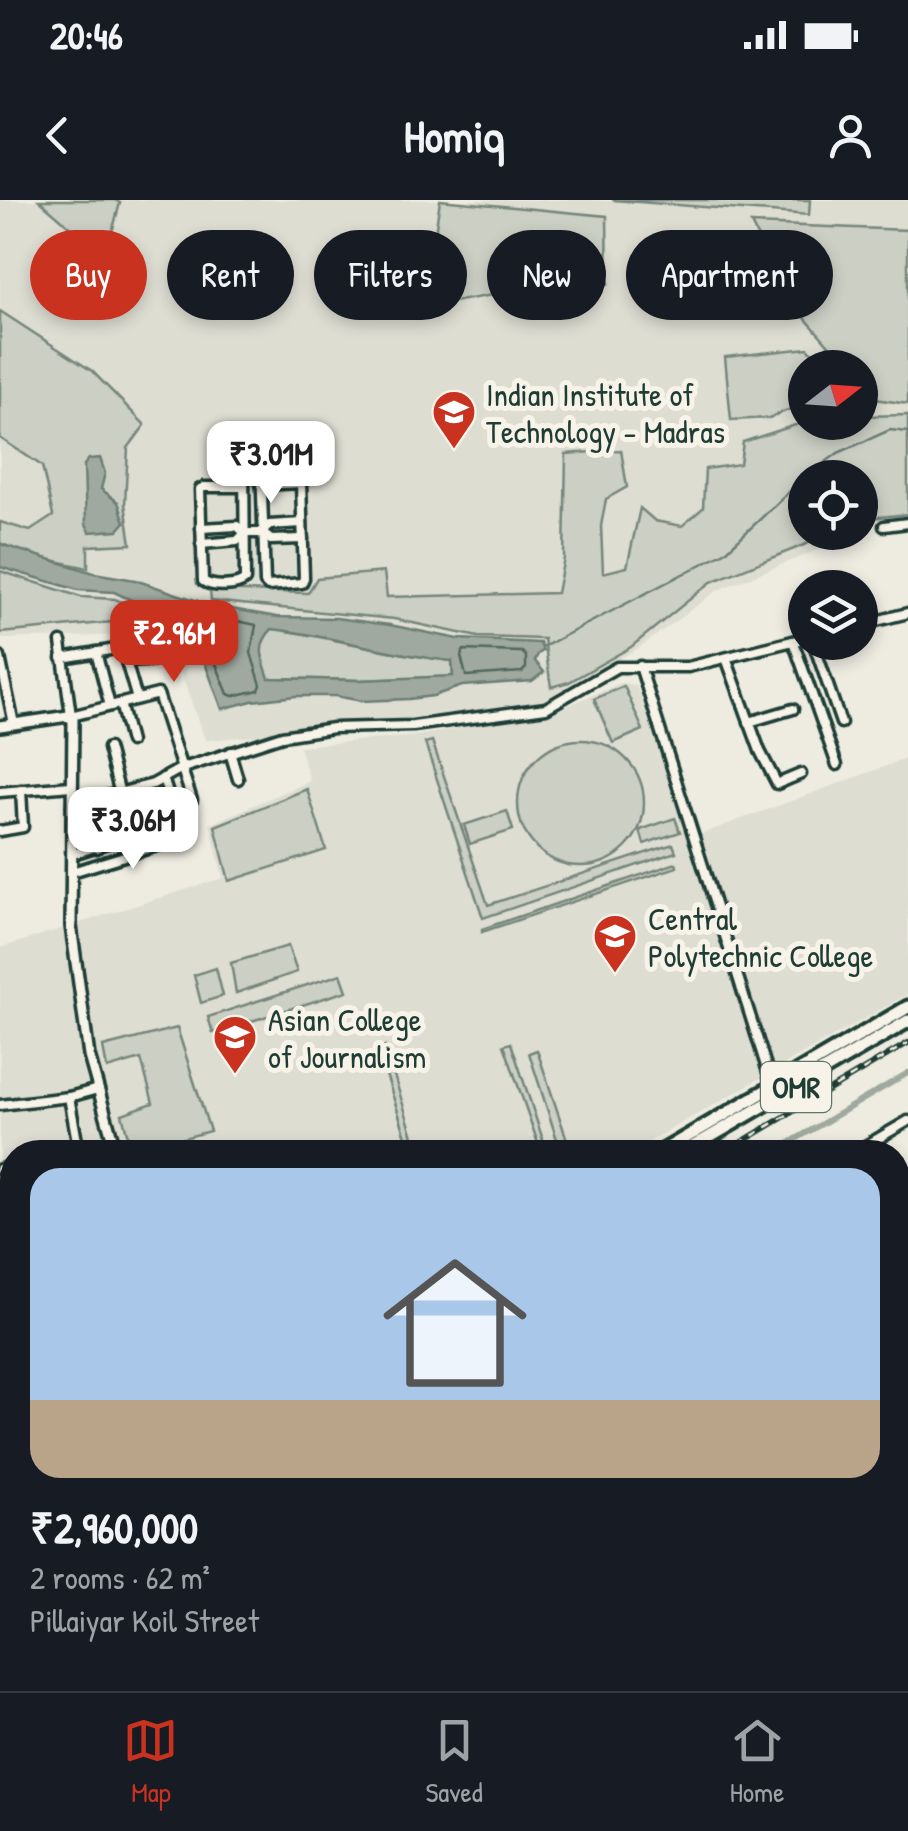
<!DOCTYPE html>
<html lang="en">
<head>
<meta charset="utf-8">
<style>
  :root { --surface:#171b24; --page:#242831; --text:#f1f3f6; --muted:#9ea1a6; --line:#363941; --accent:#c8321e }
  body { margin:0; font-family:"Patrick Hand",sans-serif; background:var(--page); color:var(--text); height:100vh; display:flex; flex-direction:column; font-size:38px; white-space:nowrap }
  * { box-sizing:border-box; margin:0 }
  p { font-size:32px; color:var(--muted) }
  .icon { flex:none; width:55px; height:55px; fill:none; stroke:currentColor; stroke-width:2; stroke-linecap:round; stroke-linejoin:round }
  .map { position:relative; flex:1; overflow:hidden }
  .panel { position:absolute; left:0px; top:940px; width:910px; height:552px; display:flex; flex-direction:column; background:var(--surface); border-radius:40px 40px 0 0; box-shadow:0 5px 15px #0003 }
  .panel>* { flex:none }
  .guide { position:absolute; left:30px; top:30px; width:850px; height:90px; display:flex; gap:20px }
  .needle { width:65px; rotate:73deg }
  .controls { position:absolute; left:788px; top:150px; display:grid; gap:20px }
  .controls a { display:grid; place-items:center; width:90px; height:90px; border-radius:50%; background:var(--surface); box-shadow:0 5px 15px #0003; font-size:50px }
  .price { position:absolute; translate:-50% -85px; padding:0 22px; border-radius:20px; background:#fff; color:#222; font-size:32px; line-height:65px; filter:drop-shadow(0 2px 5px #0008) }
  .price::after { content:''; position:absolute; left:50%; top:60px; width:30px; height:22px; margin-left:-15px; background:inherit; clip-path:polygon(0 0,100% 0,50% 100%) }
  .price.active { background:var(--accent); color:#fff }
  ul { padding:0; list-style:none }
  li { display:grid; align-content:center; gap:20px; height:530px; padding:0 30px }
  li+li { border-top:2px solid var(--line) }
  li span { display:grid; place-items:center; height:310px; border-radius:30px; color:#555 }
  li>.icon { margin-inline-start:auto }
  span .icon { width:180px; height:180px; fill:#fffc; stroke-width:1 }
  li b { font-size:42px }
  .tag { padding:0 35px; border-radius:45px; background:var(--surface); box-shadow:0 5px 15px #0003; font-size:35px; line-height:90px }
  .tag.active { background:var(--accent); color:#fff }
  .status { display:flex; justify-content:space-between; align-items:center; height:70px; padding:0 50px; background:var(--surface); direction:ltr }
  .status svg { height:28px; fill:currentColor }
  header { display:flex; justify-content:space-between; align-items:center; height:130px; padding:0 30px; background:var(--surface); font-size:45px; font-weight:700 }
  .menu { display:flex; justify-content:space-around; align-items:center; height:140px; border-top:2px solid var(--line); background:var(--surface); font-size:28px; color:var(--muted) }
  .menu a { display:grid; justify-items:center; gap:5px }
  .menu .active { color:var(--accent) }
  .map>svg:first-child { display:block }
  .built { fill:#ddddd2; fill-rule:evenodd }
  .green { fill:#cccfc4; stroke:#76867c; stroke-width:2.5 }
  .water { fill:#9fa99f; stroke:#6c7e74; stroke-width:2.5; fill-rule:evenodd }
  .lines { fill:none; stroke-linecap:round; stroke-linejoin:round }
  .shore { stroke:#52685f; stroke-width:2.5 }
  .stream { stroke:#6c7e74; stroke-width:2.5 }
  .canal { stroke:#9fa99f; stroke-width:6 }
  .minor-casing { stroke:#1f3d34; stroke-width:15 }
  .tertiary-casing { stroke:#1f3d34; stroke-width:16 }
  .primary-casing { stroke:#1f3d34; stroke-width:19 }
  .minor { stroke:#f7f3e8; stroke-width:8 }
  .tertiary { stroke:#f7f3e8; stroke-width:9 }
  .primary { stroke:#f7f3e8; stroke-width:11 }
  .rail-casing { stroke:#1f3d34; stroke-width:6 }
  .rail { stroke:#f7f3e8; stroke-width:2.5; stroke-dasharray:8; stroke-linecap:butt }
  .labels { text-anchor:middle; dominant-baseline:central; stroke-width:10; stroke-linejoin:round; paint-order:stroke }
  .shield { fill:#f7f3e8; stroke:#60746a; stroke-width:2.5 }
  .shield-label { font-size:30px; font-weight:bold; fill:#1f3d34 }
  .poi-label { font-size:32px; fill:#1f3d34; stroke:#f7f3e8; text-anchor:start }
</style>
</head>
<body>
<div class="status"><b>20:46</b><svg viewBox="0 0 49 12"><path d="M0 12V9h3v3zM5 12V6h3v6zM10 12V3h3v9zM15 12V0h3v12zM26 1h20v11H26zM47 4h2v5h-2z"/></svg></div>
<header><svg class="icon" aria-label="back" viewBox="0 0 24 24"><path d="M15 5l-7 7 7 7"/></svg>Homiq<svg class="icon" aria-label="person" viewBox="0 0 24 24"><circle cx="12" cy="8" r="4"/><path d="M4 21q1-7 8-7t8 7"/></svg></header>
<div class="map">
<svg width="908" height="1491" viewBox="0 0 908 1491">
  <rect width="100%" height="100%" fill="#eeece1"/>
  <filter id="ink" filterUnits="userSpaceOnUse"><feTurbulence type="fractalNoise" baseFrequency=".01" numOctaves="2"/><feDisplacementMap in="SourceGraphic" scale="20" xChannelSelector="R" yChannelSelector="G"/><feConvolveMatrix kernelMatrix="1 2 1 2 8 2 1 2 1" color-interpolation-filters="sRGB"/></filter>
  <g filter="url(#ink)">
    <g class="built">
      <path d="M0,0h589l219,15 2,-15h98v318l-48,8v-48h-55v54l45,1 -25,14 -107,43 -78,57 -97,55 -131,21 -207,17 -32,-89 -38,-16 -135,4zM805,168h55v54h-55z"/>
      <polygon points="621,483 636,485 693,637 908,558 908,794 631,952 12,952 12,1321 0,1328 0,748 223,678 210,624 310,581 299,546 414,536 550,513"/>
      <polygon points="333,1480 384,1480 390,1491 328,1491 324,1486"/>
    </g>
    <g class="green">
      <polygon points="39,0 115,0 120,3 105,57"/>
      <polygon points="440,0 607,16 608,84 549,85 424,107"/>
      <polygon points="612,0 810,0 809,15"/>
      <polygon points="751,24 908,30 908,204 875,199 860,182 860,168 848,167 792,103"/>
      <polygon points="0,111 92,171 145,225 128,248 125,304 131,344 88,346 88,368 28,355 0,343 0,322 30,331 53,316 42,266 0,238"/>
      <polygon points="808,148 827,167 805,168 805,203 769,218 731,220 725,157"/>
      <polygon points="908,215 908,314 860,319 860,278 805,278 805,332 834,333 711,382 631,447 569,482 551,487 544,439 478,437 394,419 211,401 210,390 308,393 317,378 384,372 387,397 557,393 564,358 566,254 621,250 627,287 606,299 601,326 603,373 627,367 640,308 655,321 682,326 703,308 705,269 740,264 743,242 805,222 860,222 860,216"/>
      <polygon points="0,371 81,397 115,399 154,418 0,433"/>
      <path d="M272,428c61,10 120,27 180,33l1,16 -94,3 -91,-2 -7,-26 1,-13z"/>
      <polygon points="624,486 643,530 613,543 594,499"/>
      <circle cx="581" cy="603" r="63"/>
      <polygon points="432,541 488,705 673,644 676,652 483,718 425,543"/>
      <polygon points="307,589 326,650 229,681 215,626"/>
      <polygon points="507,611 513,630 470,644 464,625"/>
      <polygon points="675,618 680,632 644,644 640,630"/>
      <polygon points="676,663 677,667 482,732 482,729"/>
      <polygon points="288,746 297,772 236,793 231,763"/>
      <polygon points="216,768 223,796 201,803 194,775"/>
      <polygon points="341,774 347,791 213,833 208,817"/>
      <polygon points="177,828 210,931 132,952 122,914 153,903 141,859 107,869 103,847"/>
      <polygon points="511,843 547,952 541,952 504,845"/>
      <polygon points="385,847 418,952 411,952 378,850"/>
      <polygon points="537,850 571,952 561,952 529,853"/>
    </g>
    <g class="water">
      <polygon points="100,258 105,273 101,289 118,302 125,322 118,330 90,332 86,324 84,265 89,259"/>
      <path d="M0,344l94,29 41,7 75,25 67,12 59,1 54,7 68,14 82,4 3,8 -5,3 -3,7 9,11 -12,9 -70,5 -29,10 -24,3 -47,2 -27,-5h-39l-44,5 -30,8 -30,-81 -78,-36 -36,-2 -78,-23zM272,429c61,7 119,26 180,32l1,15 -94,4 -90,-2c-7,-19 -13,-33 3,-49z"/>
    </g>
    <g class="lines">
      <g class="shore">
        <polygon points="205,414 256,425 251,453 261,485 259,490 233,496 228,494 199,421 200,415"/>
        <polygon points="464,450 522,452 526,456 526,468 522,472 466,476 461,456"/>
      </g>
      <polyline class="stream" points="543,447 725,352 803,279 838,253 890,230 908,232"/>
      <polyline class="canal" points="774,952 908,873"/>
      <defs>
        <g id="minor">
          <path d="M244,262l1,118c-8,7 -32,8 -42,1l-3,-92 4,-2h40"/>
          <polyline points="261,263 265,383 268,386 302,383 304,378 301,283 261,285"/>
          <polyline points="884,326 908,323"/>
          <polyline points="201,328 237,326 245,333"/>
          <polyline points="262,333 269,325 302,323"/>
          <polyline points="201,344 237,341 245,333 262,333 271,340 303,339"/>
          <polyline points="860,425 908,413"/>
          <polyline points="793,441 837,565"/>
          <polyline points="61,442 71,516 158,494 192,600"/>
          <polyline points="813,442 841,523"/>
          <polyline points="96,452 110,506"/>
          <polyline points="0,457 14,524"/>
          <polyline points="62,458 122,448 137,499"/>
          <polyline points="726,458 760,551 777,584 801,574"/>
          <polyline points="126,462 168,460"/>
          <polyline points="640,466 772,885"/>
          <polyline points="120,503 130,542"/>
          <polyline points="749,522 793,509"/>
          <polyline points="108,548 120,594"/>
          <polyline points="230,552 238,579"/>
          <polyline points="163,578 174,613"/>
          <polyline points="0,592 71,586"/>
          <polyline points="113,595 123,633"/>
          <polyline points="91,600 97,648"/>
          <polyline points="72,605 153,584 180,569 282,536 333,528 413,526 546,508 617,467 688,467 805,438"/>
          <polyline points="0,631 23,627 21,590"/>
          <polyline points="73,654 147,630 149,627 139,589"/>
          <polyline points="72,672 183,638"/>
          <polyline points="69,897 98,889"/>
          <polyline points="0,905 69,897 79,952"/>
          <polyline points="84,952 114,946"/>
          <polyline points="855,952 908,921"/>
          <polyline points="0,969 12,966"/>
          <polyline points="898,1028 908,1064"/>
          <polyline points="898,1250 908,1285"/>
          <polyline points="898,1420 908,1456"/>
          <polyline points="0,1470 12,1462"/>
          <polyline points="26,1480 32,1491"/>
          <polyline points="69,1480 76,1491"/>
          <polyline points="114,1480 121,1491"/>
          <polyline points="208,1480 215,1491"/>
          <polyline points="382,1480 392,1491"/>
          <polyline points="487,1480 494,1491"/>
          <polyline points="529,1480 536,1491"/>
          <polyline points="580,1480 599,1491"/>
          <polyline points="714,1480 718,1491"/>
          <polyline points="849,1480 852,1491"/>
          <polyline points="247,1482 250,1480"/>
          <polyline points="160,1491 177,1480"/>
          <polyline points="409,1491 427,1480"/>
          <polyline points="553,1491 570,1480"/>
          <polyline points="731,1491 771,1480"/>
        </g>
        <g id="tertiary">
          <polyline points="0,526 68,516 73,520 71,726 89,856 116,952"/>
          <polyline points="898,1271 908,1268"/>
          <polyline points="775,1480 778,1491"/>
          <polyline points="302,1491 320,1480"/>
        </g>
        <g id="primary">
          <polyline points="661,952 908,807"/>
          <polyline points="684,952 908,821"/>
          <polyline points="0,1351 12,1343"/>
          <polyline points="0,1361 12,1353"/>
        </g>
      </defs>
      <use href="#minor" class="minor-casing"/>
      <use href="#tertiary" class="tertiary-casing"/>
      <use href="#primary" class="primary-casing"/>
      <use href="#minor" class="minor"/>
      <use href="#tertiary" class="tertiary"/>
      <use href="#primary" class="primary"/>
      <defs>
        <g id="rail">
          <polyline points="725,952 908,843"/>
          <polyline points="0,1396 12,1388"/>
        </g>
      </defs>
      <use href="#rail" class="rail-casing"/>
      <use href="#rail" class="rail"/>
    </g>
  </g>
  <defs>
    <symbol id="university-pin" viewBox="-11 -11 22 30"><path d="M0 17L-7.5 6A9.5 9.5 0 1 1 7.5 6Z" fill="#c8321e" stroke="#f7f3e8"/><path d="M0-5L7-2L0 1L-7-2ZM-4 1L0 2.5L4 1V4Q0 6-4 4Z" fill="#fff"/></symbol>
  </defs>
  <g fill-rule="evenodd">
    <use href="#university-pin" x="429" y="187" width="50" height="68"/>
    <use href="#university-pin" x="590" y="711" width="50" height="68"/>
    <use href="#university-pin" x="210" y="812" width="50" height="68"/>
  </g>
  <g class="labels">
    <rect class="shield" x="761" y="862" width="70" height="50" rx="8"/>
    <g class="shield-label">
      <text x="796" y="887">OMR</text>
    </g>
    <g class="poi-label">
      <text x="486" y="194">Indian Institute of<tspan x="486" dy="37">Technology - Madras</tspan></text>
      <text x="648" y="718">Central<tspan x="648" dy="37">Polytechnic College</tspan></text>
      <text x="268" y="819">Asian College<tspan x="268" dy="37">of Journalism</tspan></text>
    </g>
  </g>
</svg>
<div class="controls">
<a><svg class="needle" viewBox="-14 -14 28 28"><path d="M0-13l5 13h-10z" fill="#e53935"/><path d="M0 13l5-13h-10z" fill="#9ea1a6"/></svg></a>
<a><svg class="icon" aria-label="locate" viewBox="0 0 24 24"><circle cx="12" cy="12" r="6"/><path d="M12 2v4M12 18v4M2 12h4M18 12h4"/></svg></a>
<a><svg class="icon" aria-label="layers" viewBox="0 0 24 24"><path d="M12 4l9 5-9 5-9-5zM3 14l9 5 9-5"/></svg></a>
</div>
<b class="price" style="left:271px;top:306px">₹3.01M</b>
<b class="price active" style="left:174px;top:485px">₹2.96M</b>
<b class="price" style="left:133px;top:672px">₹3.06M</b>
<div class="guide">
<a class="tag active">Buy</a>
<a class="tag">Rent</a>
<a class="tag">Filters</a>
<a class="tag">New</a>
<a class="tag">Apartment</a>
</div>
<section class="panel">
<ul>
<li><span style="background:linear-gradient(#a9c7e8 75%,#b9a48a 0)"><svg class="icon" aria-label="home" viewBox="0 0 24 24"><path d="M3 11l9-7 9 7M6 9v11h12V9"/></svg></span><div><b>₹2,960,000</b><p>2 rooms · 62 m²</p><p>Pillaiyar Koil Street</p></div></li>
</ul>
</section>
</div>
<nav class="menu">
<a class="active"><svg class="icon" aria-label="map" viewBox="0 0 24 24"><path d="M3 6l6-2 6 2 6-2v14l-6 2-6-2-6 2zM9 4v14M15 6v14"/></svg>Map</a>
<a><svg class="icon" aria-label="saved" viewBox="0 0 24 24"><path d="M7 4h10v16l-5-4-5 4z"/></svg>Saved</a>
<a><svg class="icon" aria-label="home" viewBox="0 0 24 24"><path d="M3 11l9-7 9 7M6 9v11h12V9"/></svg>Home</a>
</nav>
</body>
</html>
